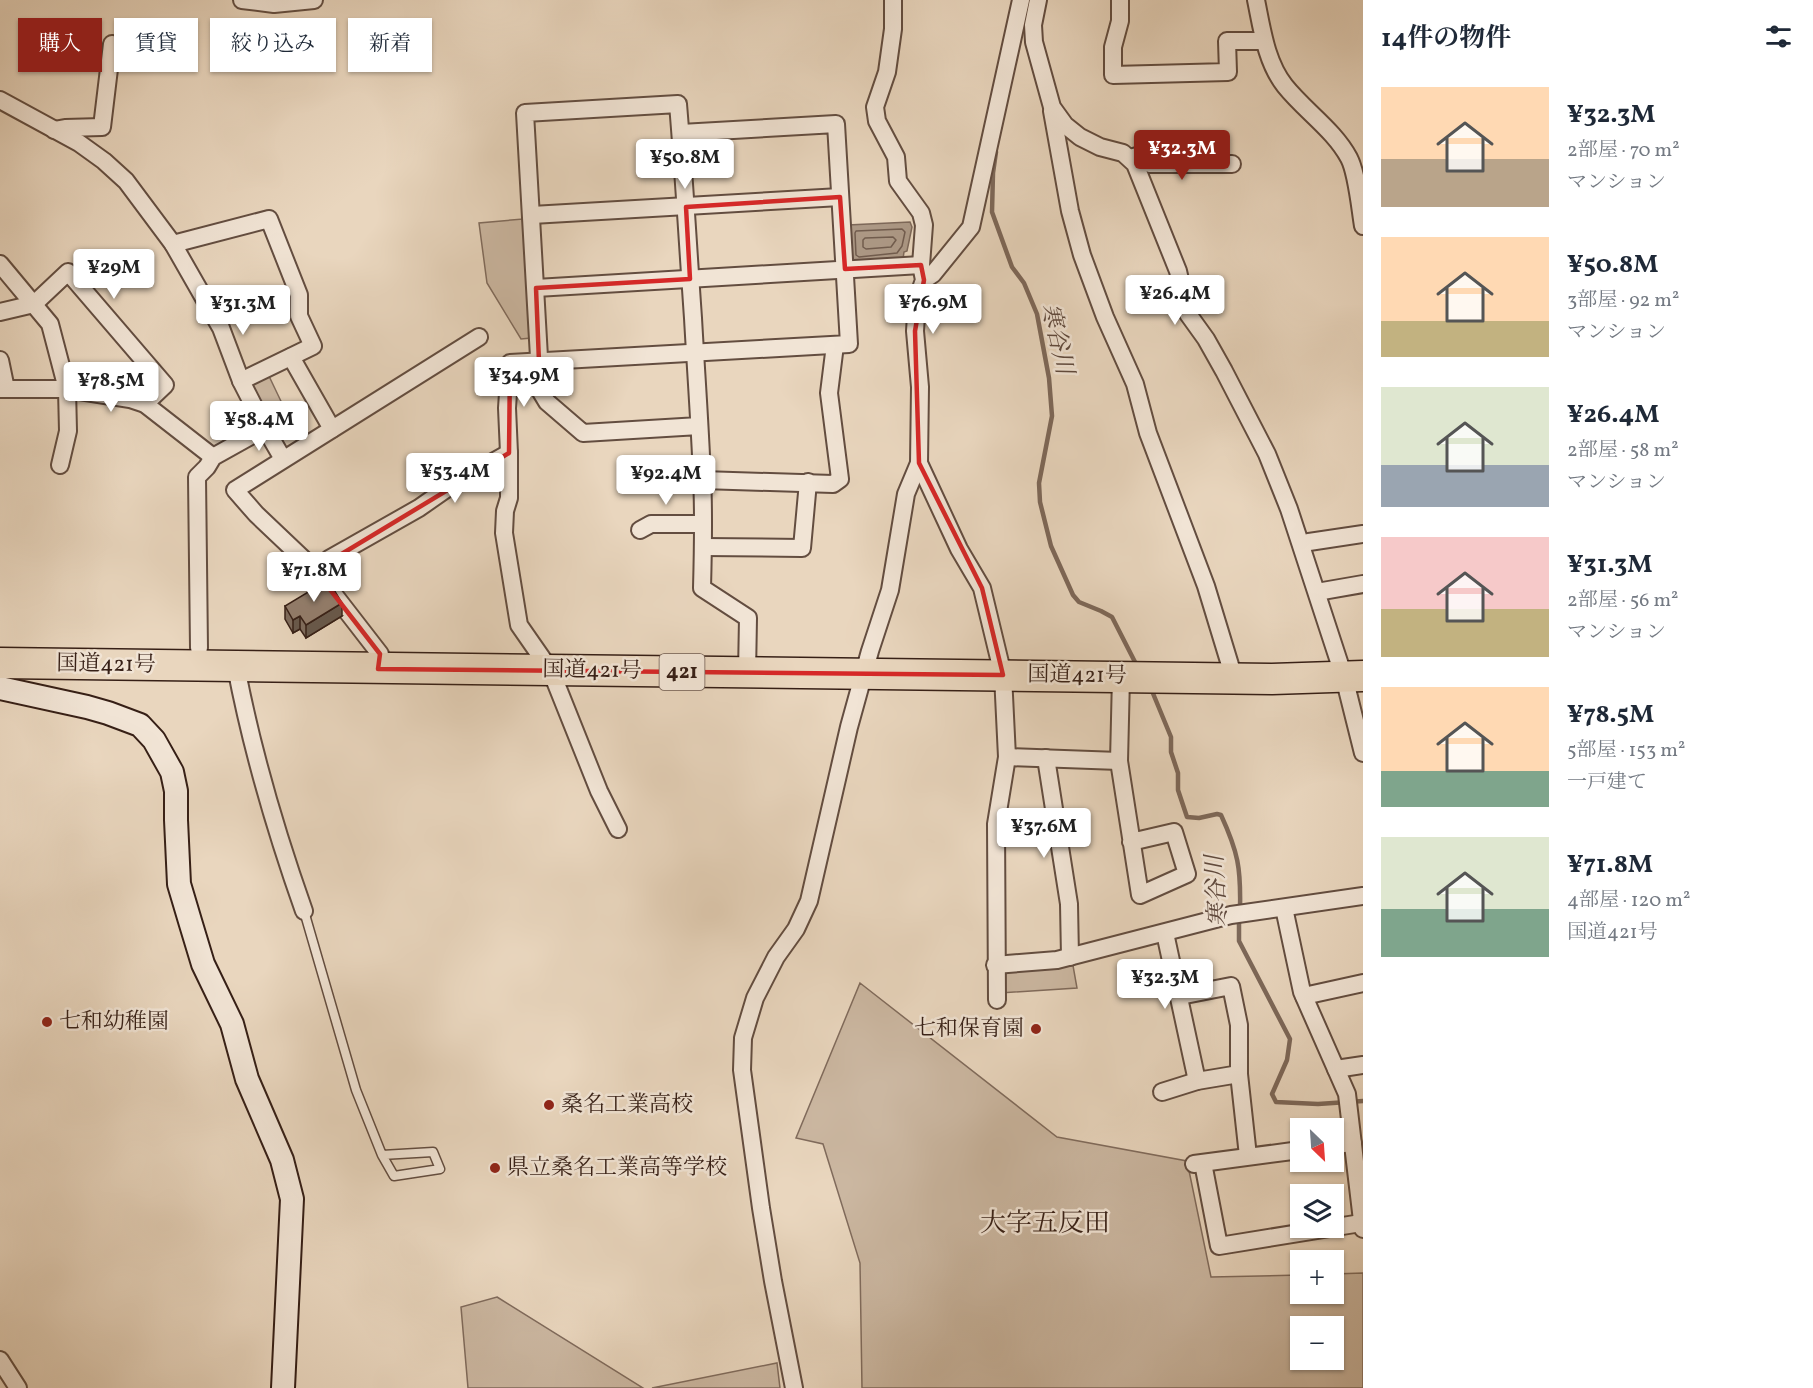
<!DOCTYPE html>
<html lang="ja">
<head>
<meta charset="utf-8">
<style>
  :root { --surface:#fff; --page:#f6f6f7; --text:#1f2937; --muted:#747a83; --accent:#8f2418 }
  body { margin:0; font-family:Vollkorn,"Noto Serif JP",serif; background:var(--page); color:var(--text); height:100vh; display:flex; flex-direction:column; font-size:22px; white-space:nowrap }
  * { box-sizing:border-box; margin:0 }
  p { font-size:20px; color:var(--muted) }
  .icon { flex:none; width:33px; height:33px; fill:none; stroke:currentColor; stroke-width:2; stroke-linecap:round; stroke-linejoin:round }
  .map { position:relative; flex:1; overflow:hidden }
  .side { display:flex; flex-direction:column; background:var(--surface); width:450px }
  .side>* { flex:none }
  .banner { position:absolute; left:18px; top:18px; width:570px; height:54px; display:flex; gap:12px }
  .needle { width:39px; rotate:155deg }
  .tools { position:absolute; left:1290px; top:1118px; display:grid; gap:12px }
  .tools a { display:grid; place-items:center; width:54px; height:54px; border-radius:0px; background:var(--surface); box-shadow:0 2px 4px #0004; font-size:30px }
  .price { position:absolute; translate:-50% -51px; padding:0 14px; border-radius:6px; background:#fff; color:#222; font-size:20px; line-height:39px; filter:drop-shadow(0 2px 3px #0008) }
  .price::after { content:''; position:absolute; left:50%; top:36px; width:18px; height:14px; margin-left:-9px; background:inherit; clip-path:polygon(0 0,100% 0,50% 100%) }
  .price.active { background:var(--accent); color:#fff }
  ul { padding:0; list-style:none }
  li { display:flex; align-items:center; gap:18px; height:150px; padding:0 18px }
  li span { display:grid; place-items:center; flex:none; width:168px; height:120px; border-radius:0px; color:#555 }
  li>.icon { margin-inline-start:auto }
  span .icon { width:72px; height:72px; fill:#fffc; stroke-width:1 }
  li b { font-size:26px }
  h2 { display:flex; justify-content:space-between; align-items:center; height:72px; padding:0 18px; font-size:26px }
  .pill { padding:0 21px; border-radius:0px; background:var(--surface); box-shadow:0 2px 4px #0004; font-size:21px; line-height:54px }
  .pill.active { background:var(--accent); color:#fff }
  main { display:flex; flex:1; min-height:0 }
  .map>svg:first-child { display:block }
  .green { fill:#cbb7a1; stroke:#806b5c; stroke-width:1.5; fill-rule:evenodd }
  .water { fill:#ac9885; stroke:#7d6859; stroke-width:1.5 }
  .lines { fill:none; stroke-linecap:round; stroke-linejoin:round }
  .shore { stroke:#715c4e; stroke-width:1.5 }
  .stream { stroke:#7d6859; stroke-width:4.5 }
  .lane-casing { stroke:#634d40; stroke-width:11 }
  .street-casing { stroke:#634d40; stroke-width:20 }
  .secondary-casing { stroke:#361f16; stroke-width:26 }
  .highway-casing { stroke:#361f16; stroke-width:33 }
  .lane { stroke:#f1e4d5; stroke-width:8 }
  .street { stroke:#f1e4d5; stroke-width:16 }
  .secondary { stroke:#f1e4d5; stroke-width:22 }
  .highway { stroke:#e9d6be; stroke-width:30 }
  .wall { fill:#7e6c5e; stroke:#361f16; stroke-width:1.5 }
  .shaded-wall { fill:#67584c; stroke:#361f16; stroke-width:1.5 }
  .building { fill:#937e6d; stroke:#361f16; stroke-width:1.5 }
  .marked { fill:none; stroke:#d62828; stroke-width:4.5; stroke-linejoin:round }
  .poi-dot { fill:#8f2418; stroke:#f1e4d5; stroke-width:2 }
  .labels { text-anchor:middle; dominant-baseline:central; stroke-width:5; stroke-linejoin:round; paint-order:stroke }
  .shield { fill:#f1e4d5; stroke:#6e5a4f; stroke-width:1.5 }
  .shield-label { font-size:21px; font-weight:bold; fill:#361f16 }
  .street-label { font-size:22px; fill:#361f16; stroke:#f1e4d5 }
  .poi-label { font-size:22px; fill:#361f16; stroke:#f1e4d5; text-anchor:start }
  .water-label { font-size:24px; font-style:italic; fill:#5f493d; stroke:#f1e4d5 }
  .quarter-label { font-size:26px; fill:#361f16; stroke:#f1e4d5 }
</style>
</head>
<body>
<main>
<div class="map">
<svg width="1363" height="1388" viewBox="0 0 1363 1388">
  <rect width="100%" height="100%" fill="#e9d6be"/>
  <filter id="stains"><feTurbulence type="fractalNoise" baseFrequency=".00333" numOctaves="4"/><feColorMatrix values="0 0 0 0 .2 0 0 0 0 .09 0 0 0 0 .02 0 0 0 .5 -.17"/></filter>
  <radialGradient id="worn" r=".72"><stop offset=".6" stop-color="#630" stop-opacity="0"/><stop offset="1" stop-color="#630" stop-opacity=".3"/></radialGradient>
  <g class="green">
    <polygon points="523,219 531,338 521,339 487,283 479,223"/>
    <polygon points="268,374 288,416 270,428 249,387"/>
    <polygon points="1072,960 1077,988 1000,993 998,967"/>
    <path d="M860,983l197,154 130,24 24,116 89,-2v18h34v-19l29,-1v115h-501l-2,-125 -37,-119 -27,-6zM1300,1326h34v33h-34z"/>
    <polygon points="497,1297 643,1388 468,1388 461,1307"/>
    <polygon points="777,1363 780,1388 652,1388"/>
  </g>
  <polygon class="water" points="910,222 912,227 907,251 904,252 903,259 854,263 850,259 848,225"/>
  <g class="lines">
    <g class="shore">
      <polygon points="902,229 905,232 902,246 897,253 859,257 856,255 855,233 856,231"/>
      <polygon points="893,237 896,240 891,247 866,249 863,247 863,240 865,238"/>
    </g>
    <g class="stream">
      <polyline points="996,152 993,173 992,212 1012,267 1024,283 1037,314 1049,378 1052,416 1039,483 1040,502 1051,546 1073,595 1079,602 1101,611 1112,617 1135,662"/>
      <path d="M1152,691l19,46v15l7,21v17l9,27 12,1 18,-4 4,1c17,37 20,53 19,94"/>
      <polyline points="1239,917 1239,941 1290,1039 1287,1060 1272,1094 1276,1102 1318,1104 1363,1101"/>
    </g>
    <defs>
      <polyline id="lane" points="304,911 356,1090 382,1155 433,1152 440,1169 394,1176 382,1155"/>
      <g id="street">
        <polyline points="242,0 274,4 314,0"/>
        <polyline points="1038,0 1033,25 1034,42 1052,107 1065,125 1080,137 1100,147 1123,153 1135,164 1178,271 1188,314 1206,339 1224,371 1267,454 1289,509 1344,677 1363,753"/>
        <polyline points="1120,0 1120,21 1113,47 1113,75 1228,72 1227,41 1264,41"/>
        <path d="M1256,0c6,29 10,62 29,86 20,25 49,44 64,72 8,15 11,50 14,68"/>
        <polyline points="0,100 79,143 104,161 126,181 173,244 221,328 241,381 265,428 213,457 207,467 197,477 199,648"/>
        <polyline points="1052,111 1070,211 1082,255 1105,317 1135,384 1148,433 1206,586 1234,678"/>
        <polyline points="54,130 65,128 102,127 112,44"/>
        <polyline points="1130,158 1141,155 1149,164 1232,164"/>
        <polyline points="532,215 840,197"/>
        <polyline points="173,244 269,219 299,295 299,316 313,346 241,381"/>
        <polyline points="0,264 50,324 67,389 68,431 60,465"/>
        <polyline points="924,280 933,274 971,227 1021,0"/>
        <polyline points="536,288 921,265"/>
        <polyline points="0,312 34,304 68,272 165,385 145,404"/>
        <polyline points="291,357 332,429"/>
        <polyline points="0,360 6,389"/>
        <polyline points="0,389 67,389 130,399 145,404 213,457"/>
        <path d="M699,426l-116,7 -36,-31 -6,-10 -16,-279 153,-9c6,71 10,143 15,214 3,54 7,107 9,160 2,37 1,74 0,110l46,30 -1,55"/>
        <polyline points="265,428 283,459"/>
        <polyline points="509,453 507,408 510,363 849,344 836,124 681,133"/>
        <polyline points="919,463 959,549 982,588 1003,675 1007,757 996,824 997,1000"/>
        <polyline points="665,480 702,480 833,484 840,479 829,393 835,345"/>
        <polyline points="640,530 651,524 703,524"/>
        <polyline points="1302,546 1309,542 1363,534"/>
        <polyline points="703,547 802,548 808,482"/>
        <polyline points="315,570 256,514 235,490 479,337"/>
        <polyline points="1317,592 1363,584"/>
        <path d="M236,667c16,83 40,165 68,244"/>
        <polyline points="378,669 380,654 315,570 329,559 419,508 452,485 509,453 509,498 505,511 504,533 519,625 551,671 599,791 618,829"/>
        <polyline points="1121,677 1119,761 1140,895 1187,874 1174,832 1131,842"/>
        <polyline points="1007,757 1119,761"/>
        <polyline points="1046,758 1069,904 1070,957"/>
        <polyline points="1284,908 1302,992 1347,1094 1363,1229"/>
        <polyline points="1165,933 1197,1081"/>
        <polyline points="995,965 1057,960 1231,915 1363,896"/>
        <polyline points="1180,996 1231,986 1239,1025 1239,1074 1248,1156"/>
        <polyline points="1304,996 1363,983"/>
        <polyline points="1336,1069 1363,1065"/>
        <polyline points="1162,1092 1197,1081 1239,1074"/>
        <polyline points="1334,1145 1353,1143"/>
        <polyline points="1203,1163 1219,1246 1361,1223"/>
        <polyline points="1194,1164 1300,1150"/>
        <polyline points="0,1360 18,1388"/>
        <polyline points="794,1388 773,1281 761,1208 742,1070 743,1038 755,998 776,957 796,929 809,901 849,727 870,651 890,590 906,494 919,463 920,387 915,331 917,300 924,280 921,265 924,225 921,213 898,181 896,157 877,121 875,107 887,72 893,29 893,0"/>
      </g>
      <polyline id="secondary" points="0,688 87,707 108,713 140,725 154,740 172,772 176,791 176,820 179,884 190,921 203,964 232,1024 247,1079 282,1160 292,1199 283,1388"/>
      <polyline id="highway" points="0,663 1272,679 1363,676"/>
    </defs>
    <use href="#lane" class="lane-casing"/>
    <use href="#street" class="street-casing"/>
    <use href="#secondary" class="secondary-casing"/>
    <use href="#highway" class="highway-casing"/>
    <use href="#lane" class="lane"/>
    <use href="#street" class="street"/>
    <use href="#secondary" class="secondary"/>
    <use href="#highway" class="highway"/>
  </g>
  <polygon class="wall" points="285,606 342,616 306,638 300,629 293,633 285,619"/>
  <g class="shaded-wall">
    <polygon points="342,603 342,616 306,638 306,625"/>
    <polygon points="300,616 300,629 293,633 293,620"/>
  </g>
  <polygon class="building" points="328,580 342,603 306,625 300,616 293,620 285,606"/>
  <path class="marked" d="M840,197l5,72 76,-4 3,15 -9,51 4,132 63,125 21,87 -625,-6 2,-15 -65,-84 194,-117 1,-90 29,-1 -3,-74 154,-9 -4,-72z"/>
  <g class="poi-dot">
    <circle cx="47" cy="1022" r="6"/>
    <circle cx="1036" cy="1029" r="6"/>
    <circle cx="549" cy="1105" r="6"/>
    <circle cx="495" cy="1168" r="6"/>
  </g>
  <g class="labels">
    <rect class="shield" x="659.5" y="654" width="45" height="36" rx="4.5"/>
    <g class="shield-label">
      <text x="682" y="672">421</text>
    </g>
    <g class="street-label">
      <text transform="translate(106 665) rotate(1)">国道421号</text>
      <text transform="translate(592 671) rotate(1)">国道421号</text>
      <text transform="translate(1077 676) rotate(1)">国道421号</text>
    </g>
    <g class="poi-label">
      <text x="59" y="1022">七和幼稚園</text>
      <text x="1024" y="1029" text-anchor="end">七和保育園</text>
      <text x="561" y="1105">桑名工業高校</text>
      <text x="507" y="1168">県立桑名工業高等学校</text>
    </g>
    <g class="water-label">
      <text transform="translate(1056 339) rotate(77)">寒谷川</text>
      <text transform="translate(1218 891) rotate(-93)">寒谷川</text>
    </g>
    <g class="quarter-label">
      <text x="1045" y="1224">大字五反田</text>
    </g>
  </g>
  <rect width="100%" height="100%" filter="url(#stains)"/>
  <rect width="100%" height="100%" fill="url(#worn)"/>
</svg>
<div class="tools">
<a><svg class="needle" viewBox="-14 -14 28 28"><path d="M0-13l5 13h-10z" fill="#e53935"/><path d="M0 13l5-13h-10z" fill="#747a83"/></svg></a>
<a><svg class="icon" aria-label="layers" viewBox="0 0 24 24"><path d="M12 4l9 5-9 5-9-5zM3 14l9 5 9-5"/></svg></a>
<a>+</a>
<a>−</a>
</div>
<b class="price active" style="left:1182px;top:181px">¥32.3M</b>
<b class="price" style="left:685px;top:190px">¥50.8M</b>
<b class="price" style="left:114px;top:300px">¥29M</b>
<b class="price" style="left:1175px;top:326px">¥26.4M</b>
<b class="price" style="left:933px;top:335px">¥76.9M</b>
<b class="price" style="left:243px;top:336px">¥31.3M</b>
<b class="price" style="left:524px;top:408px">¥34.9M</b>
<b class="price" style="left:111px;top:413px">¥78.5M</b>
<b class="price" style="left:259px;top:452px">¥58.4M</b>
<b class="price" style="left:455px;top:504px">¥53.4M</b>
<b class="price" style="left:666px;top:506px">¥92.4M</b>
<b class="price" style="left:314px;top:603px">¥71.8M</b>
<b class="price" style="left:1044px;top:859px">¥37.6M</b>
<b class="price" style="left:1165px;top:1010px">¥32.3M</b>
<div class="banner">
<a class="pill active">購入</a>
<a class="pill">賃貸</a>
<a class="pill">絞り込み</a>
<a class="pill">新着</a>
</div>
</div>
<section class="side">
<h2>14件の物件<svg class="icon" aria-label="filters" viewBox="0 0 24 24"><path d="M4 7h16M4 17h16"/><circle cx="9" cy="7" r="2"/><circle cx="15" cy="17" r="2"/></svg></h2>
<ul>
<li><span style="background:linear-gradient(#ffd9b3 60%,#b9a48a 0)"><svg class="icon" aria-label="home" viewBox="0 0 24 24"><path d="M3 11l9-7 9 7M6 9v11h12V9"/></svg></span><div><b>¥32.3M</b><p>2部屋 · 70 m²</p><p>マンション</p></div></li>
<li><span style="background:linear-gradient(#ffd9b3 70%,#c2b280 0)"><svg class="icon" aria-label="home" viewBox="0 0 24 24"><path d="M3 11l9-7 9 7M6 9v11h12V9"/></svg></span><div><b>¥50.8M</b><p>3部屋 · 92 m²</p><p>マンション</p></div></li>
<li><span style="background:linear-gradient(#dfe7d0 65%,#9aa5b1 0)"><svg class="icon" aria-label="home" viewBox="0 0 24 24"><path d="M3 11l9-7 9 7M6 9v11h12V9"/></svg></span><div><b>¥26.4M</b><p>2部屋 · 58 m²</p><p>マンション</p></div></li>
<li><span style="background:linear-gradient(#f6c9c9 60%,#c2b280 0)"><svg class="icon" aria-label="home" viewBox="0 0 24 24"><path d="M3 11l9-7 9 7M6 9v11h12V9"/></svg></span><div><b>¥31.3M</b><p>2部屋 · 56 m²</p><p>マンション</p></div></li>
<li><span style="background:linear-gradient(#ffd9b3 70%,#7fa58c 0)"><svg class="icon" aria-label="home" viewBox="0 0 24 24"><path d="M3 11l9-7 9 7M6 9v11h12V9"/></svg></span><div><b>¥78.5M</b><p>5部屋 · 153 m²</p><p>一戸建て</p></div></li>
<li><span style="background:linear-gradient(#dfe7d0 60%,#7fa58c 0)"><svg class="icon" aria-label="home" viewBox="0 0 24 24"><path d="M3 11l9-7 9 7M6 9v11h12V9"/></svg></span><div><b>¥71.8M</b><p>4部屋 · 120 m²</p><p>国道421号</p></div></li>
</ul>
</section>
</main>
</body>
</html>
